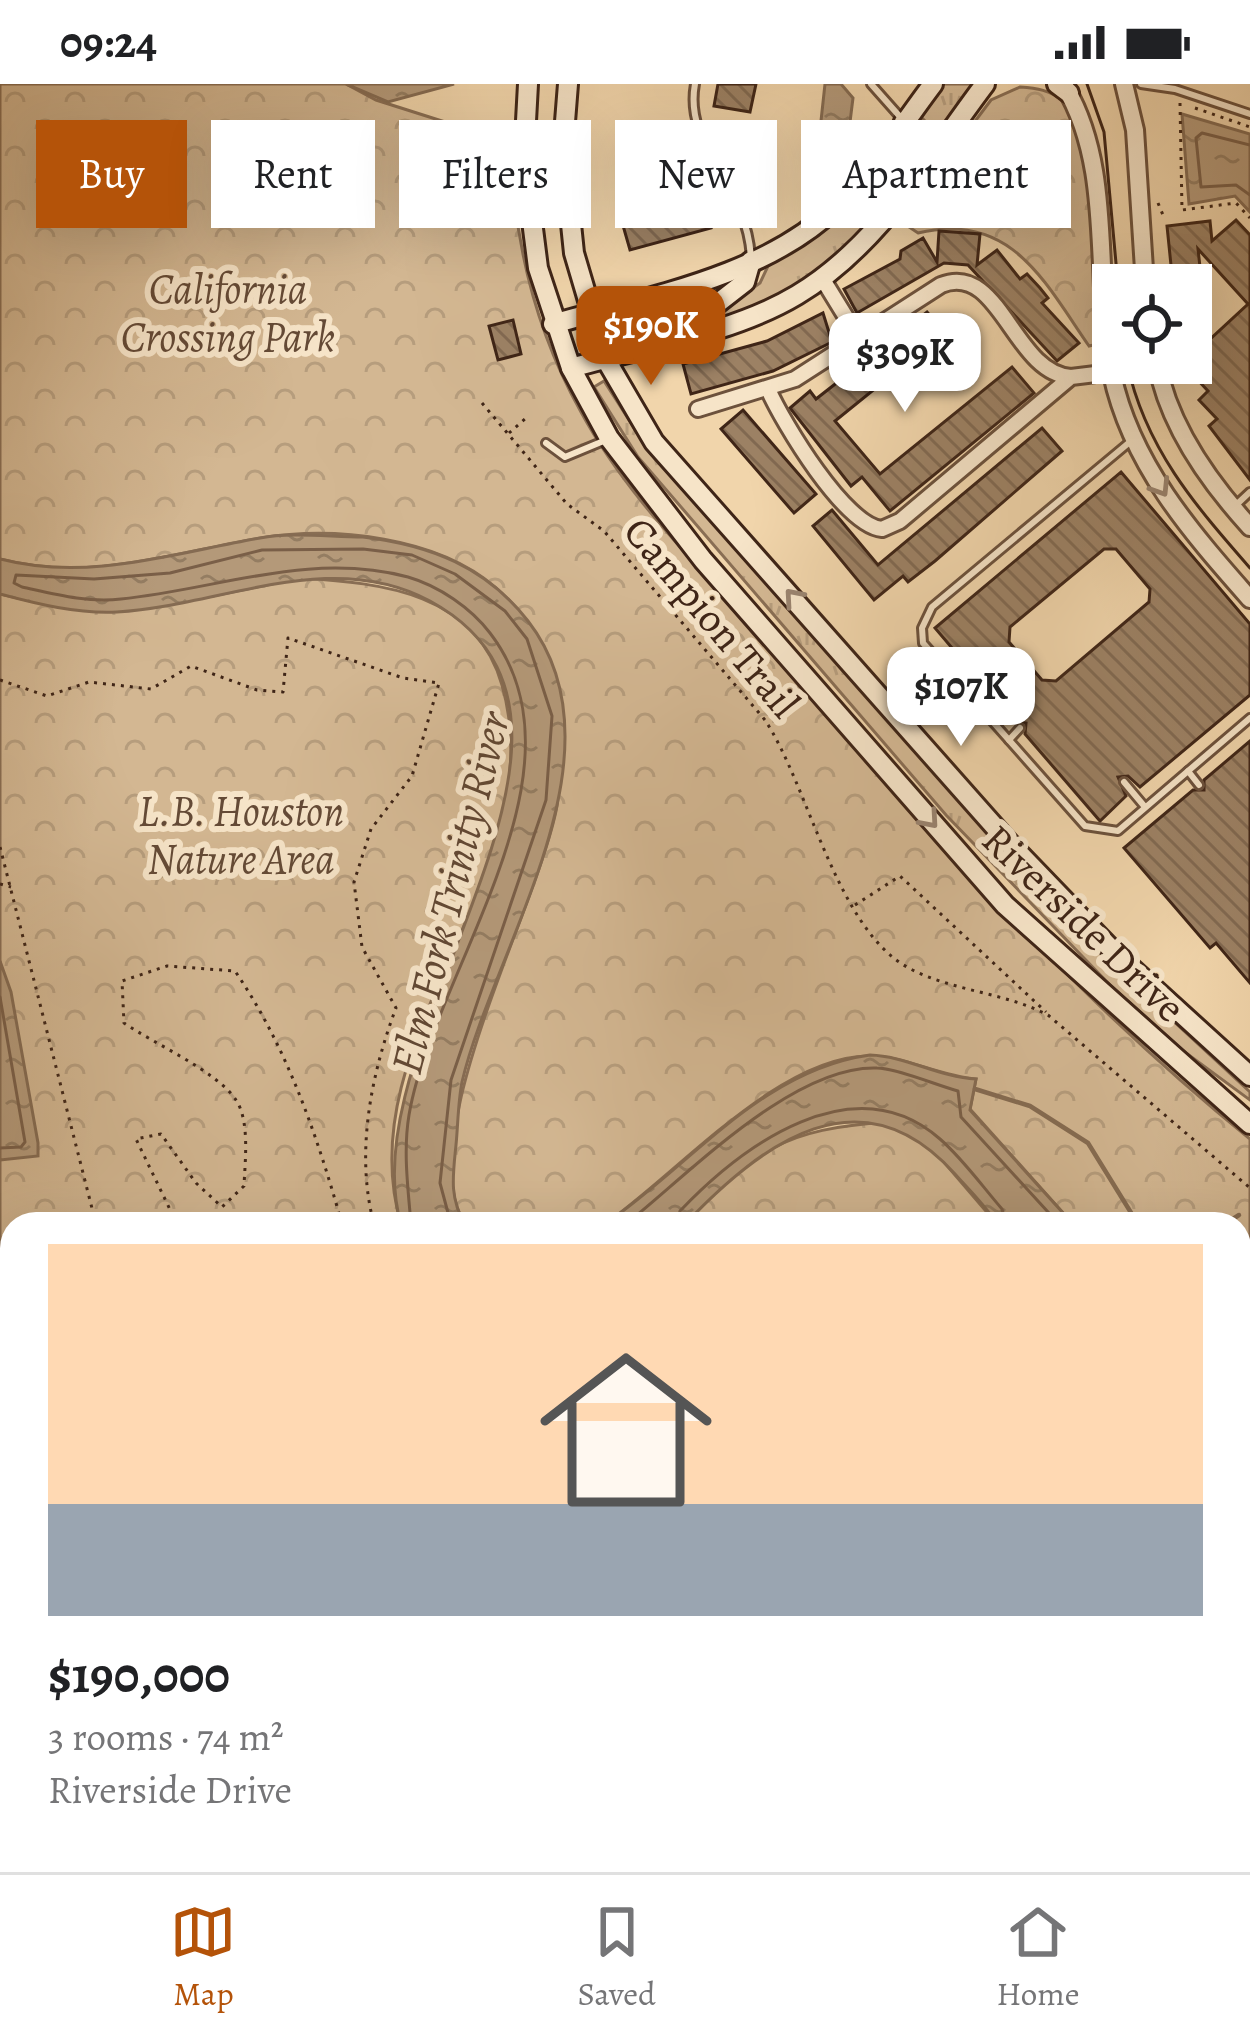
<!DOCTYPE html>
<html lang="en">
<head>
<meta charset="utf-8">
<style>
  :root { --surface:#fff; --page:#f2f2f2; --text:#202124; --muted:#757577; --line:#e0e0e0; --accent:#b45309 }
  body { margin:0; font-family:Alegreya,serif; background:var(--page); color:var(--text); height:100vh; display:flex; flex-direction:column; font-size:45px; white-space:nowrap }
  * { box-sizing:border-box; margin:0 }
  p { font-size:39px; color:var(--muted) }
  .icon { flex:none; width:66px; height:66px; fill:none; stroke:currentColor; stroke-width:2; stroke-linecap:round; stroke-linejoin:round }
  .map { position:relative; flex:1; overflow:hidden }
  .sheet { position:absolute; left:0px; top:1128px; width:1251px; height:660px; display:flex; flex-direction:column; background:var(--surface); border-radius:36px 36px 0 0; box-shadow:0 12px 48px #0002 }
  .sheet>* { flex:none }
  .hud { position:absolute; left:36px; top:36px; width:1179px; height:108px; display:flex; gap:24px }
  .controls { position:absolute; left:1092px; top:180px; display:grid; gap:24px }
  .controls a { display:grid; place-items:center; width:120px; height:120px; border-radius:0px; background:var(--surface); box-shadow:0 12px 48px #0002; font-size:60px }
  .price { position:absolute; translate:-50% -102px; padding:0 27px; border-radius:24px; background:#fff; color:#222; font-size:39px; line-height:78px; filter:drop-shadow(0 3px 6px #0008) }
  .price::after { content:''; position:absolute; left:50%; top:72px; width:36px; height:27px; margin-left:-18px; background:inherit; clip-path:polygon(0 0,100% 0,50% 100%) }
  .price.current { background:var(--accent); color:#fff }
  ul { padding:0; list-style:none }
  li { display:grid; align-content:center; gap:24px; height:636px; padding:0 48px }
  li+li { border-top:3px solid var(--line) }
  li span { display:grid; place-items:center; height:372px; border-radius:0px; color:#555 }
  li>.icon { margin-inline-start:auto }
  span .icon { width:216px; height:216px; fill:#fffc; stroke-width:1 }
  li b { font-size:51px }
  .tag { padding:0 42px; border-radius:0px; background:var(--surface); box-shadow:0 12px 48px #0002; font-size:42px; line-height:108px }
  .tag.current { background:var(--accent); color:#fff }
  .status { display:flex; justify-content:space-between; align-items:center; height:84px; padding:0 60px; background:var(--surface); direction:ltr }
  .status svg { height:33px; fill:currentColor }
  .menu { display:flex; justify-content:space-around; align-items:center; height:168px; border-top:3px solid var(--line); background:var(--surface); font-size:33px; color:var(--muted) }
  .menu a { display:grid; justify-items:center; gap:6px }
  .menu .current { color:var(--accent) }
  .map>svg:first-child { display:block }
  .grass { fill:url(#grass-tufts); stroke:#896e54; stroke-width:3 }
  .park { fill:url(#park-crowns); stroke:#896e54; stroke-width:3 }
  .water { fill:url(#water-ripples); stroke:#856b52; stroke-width:3 }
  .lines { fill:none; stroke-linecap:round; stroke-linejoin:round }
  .shore { stroke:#7a5f48; stroke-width:3 }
  .stream { stroke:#856b52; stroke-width:4.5 }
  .building { fill:url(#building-back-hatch); stroke:#3f2517; stroke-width:3; fill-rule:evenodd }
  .service-casing { stroke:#6c513c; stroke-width:12 }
  .minor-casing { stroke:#6c513c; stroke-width:20 }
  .tertiary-casing { stroke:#6c513c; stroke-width:22 }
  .secondary-casing { stroke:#3f2517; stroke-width:24 }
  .path { stroke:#3f2517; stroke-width:3; stroke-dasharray:3 6; stroke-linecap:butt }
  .service { stroke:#f6e4c8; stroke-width:6 }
  .minor { stroke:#f6e4c8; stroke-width:14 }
  .tertiary { stroke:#f6e4c8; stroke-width:16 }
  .secondary { stroke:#f6e4c8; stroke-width:18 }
  .tram { stroke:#3f2517; stroke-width:3 }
  .oneway { stroke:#9a8470 }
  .labels { text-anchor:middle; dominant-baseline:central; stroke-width:12; stroke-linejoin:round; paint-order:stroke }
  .park-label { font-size:42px; font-style:italic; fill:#644a36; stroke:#f6e4c8 }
  .street-label { font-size:42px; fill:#3f2517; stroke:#f6e4c8 }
  .water-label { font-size:45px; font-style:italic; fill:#624834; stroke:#f6e4c8 }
</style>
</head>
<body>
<div class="status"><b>09:24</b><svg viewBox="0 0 49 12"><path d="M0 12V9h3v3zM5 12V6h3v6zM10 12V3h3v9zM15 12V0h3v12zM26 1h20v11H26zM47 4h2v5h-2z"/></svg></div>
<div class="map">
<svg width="1250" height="1788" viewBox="0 0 1250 1788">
  <defs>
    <pattern id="grass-tufts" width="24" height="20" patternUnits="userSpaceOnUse" patternTransform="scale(3)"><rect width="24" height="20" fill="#d3b792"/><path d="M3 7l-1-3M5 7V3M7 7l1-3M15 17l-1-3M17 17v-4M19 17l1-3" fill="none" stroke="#b69d7d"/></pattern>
    <pattern id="park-crowns" width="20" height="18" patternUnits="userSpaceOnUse" patternTransform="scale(3)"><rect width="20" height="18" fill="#d3b792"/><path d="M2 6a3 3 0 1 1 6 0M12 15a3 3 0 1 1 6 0" fill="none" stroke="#b69d7d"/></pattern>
    <pattern id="water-ripples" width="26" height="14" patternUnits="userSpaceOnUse" patternTransform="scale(3)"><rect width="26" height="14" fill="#b49979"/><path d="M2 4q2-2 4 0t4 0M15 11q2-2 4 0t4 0" fill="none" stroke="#947d62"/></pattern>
    <pattern id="building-back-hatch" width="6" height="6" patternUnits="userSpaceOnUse" patternTransform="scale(3)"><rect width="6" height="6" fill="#9c8164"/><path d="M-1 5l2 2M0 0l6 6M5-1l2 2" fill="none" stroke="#816951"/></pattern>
  </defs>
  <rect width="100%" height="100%" fill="#f1d5ab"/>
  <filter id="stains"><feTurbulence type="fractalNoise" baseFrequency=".00167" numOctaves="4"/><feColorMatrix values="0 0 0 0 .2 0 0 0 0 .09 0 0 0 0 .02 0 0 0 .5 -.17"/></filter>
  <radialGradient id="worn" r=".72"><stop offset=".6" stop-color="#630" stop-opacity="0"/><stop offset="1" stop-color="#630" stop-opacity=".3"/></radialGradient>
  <g class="grass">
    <polygon points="943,0 974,0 945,42 932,44 920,32"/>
    <path d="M901,57l12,13 -3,12c-38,66 -121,144 -200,153l50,-36 8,-17 58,-37z"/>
    <polygon points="730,198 732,203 661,248 632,260 621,255 615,238 619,230"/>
    <polygon points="604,297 649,367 1039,804 1035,809 1250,1008 1250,1016 1182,966 1109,900 946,731 638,373 594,303"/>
  </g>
  <g class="park">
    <path d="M0,0h346l30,16 135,43c2,95 23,185 70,269 46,85 118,154 181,227 152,177 306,353 488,500v164l-11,12v-91h-166l-103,-115 6,-30c-38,-3 -73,-24 -108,-23 -91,1 -193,120 -263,168h-140c-55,-85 74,-319 92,-418 5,-29 -7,-70 -11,-99 -7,-57 -5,-81 -51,-120 -58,-50 -160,-61 -234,-49 -87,14 -169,45 -261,21z"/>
    <path d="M1020,3c16,1 31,3 44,15 30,29 30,194 34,242l-9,2c-45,-65 -78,-135 -171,-113l-18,-12 91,-121z"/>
    <path d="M301,494c82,5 175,15 201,107 54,188 -156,353 -101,539h-389v419l-12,3v-1052c112,30 191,6 301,-16z"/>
    <path d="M888,1038l43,25 66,77h-312c71,-75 99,-95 203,-102z"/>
    <polygon points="12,1589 12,1776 822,1776 825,1788 0,1788 0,1591"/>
  </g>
  <g class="water">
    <polygon points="346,0 454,0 388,18"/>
    <polygon points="825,0 841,0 853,14 850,38 831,56 820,46"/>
    <polygon points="1182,30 1250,50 1250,128 1235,112 1189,120"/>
    <path d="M363,453c67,8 123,30 165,84 102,131 -35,328 -66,461 -4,20 -4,43 -6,63 -3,30 -7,53 9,79h-64c-55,-186 251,-502 29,-623 -100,-54 -209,5 -313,11 -39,2 -80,-8 -117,-18v-35c88,23 174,-6 260,-21 32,-6 70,-1 103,-1z"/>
    <polygon points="0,877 11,908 38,1059 38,1072 0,1076"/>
    <path d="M870,971c36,1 68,22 106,24l-6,31 103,114h-76c-11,-18 -28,-34 -42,-50 -94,-105 -192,-32 -270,50h-80c85,-58 156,-154 265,-169z"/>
    <polygon points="0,1157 12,1165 12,1508 0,1519"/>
    <polygon points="642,1776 756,1776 745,1788 627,1788"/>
  </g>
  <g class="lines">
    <g class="shore">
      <polyline points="1250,61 1202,49 1196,54 1201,103 1236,101 1250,111"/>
      <polyline points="0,913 25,1058 21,1063 0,1064"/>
      <path d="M411,1140c-3,-36 -8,-73 -2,-109 24,-143 187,-344 81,-482 -19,-25 -51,-47 -82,-56 -99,-26 -189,12 -287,22 -34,4 -67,-5 -99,-12l-8,-4 2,-8 78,4 76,-6 92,-23 101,-1 49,6 43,19 50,37 22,28 25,77 -6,84 -95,280 -11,103 11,41"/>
      <path d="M626,1140c62,-49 167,-159 251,-156 19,0 59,17 81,23l3,26 98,107"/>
      <path d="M677,1140l3,-13c62,-65 173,-148 260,-72 23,20 42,47 62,70l4,15"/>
    </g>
    <g class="stream">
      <polyline points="975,1005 1030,1022 1088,1059 1138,1140"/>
      <polyline points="1225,1140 1239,1131"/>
    </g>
  </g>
  <g class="building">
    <polygon points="718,0 756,0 750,28 714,22"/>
    <polygon points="699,102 711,144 630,166 618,124"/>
    <path d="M1236,136l14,15v245l-41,-54 8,-7 -18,-19 9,-9 -26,-28h9v-78h-18l-6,-59 43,-5 2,20zM1198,165l50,55 -40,37 -6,-56z"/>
    <polygon points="939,147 980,150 977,181 997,166 1020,195 1027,190 1040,204 1048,214 1042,219 1079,259 1057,277 968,181 944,179 857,229 844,205 900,175 901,167 923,154 937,178"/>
    <polygon points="927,228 951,256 906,295 898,286 835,337 880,390 1012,283 1034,309 890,427 862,393 851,402 790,324 810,307 816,315"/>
    <polygon points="823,229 832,258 773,287 691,310 683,280 767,257"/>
    <polygon points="513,236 521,270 498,276 489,242"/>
    <polygon points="743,326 816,410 794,429 721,345"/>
    <polygon points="1042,344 1062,367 935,477 908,498 903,492 874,516 813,442 832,426 878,481"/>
    <path d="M1121,388l129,152v71l-110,92 -12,-11 -10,1 8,19 -26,25 -75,-87 1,-11 -11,-1 -80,-94zM1104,465h12l34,40 -1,13 -93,79 -14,-1 -33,-38 1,-15z"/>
    <polygon points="1250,657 1250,899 1216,859 1210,864 1124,764 1193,706 1204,706 1204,696"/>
  </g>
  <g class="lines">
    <defs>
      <g id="service">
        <path d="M695,0c-12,63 52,99 56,174"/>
        <polyline points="871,0 902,35"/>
        <polyline points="1141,0 1175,5 1250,30"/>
        <polyline points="1131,357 932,523 922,544 923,559 1085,742 1118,747 1250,634"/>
        <polyline points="546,359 565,373 606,356"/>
        <polyline points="1235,422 1250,408"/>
        <polyline points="1009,656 1020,644"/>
        <polyline points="1188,687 1199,701"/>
        <polyline points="1124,698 1145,723"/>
        <polyline points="1239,1324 1250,1332"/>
        <polyline points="1239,1741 1250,1739"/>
        <polyline points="489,1780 490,1776"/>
      </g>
      <g id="minor">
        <polyline points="822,194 860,256"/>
        <path d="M768,305c15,34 77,137 114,140l18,-8 171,-144 41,-5"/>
        <path d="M698,325l97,-30 146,-94c59,-24 72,88 130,92"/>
      </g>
      <g id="tertiary">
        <polyline points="1124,0 1135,46 1145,201"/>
        <path d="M1064,1c51,84 29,195 48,289 19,90 79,158 138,225"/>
        <path d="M1157,279c11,61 52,119 93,164"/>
        <polyline points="1239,1258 1250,1246"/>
        <polyline points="0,1572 12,1569"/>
      </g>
      <g id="secondary">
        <polyline points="528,0 524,74 538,184 571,284 609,354 703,476 1005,821 1250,1040"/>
        <polyline points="568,0 563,63 574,169 605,274 654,358 1010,760 1116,870 1250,992"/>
        <polyline points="1057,0 1069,9"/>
        <polyline points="904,38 937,70"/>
        <path d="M553,240c93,-27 210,-47 282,-116 37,-35 67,-83 98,-124"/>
        <polyline points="678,250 745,198 751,177"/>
        <path d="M571,284c72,-21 161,-34 226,-73 82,-49 132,-137 188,-211"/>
      </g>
    </defs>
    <use href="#service" class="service-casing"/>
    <use href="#minor" class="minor-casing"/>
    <use href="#tertiary" class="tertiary-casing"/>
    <use href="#secondary" class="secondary-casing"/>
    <g class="path">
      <polyline points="1180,19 1182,126 1236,119 1250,134"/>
      <polyline points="1195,24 1250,43"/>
      <polyline points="1158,119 1163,131"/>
      <path d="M482,319l85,101 37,27 161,189c44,67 71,207 142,247 43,24 97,25 141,48l202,173"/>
      <polyline points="509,349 526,334"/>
      <path d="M0,596l47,16 42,-14 62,7 40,-23 66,24 26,2 5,-54 115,40 36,5 -27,93 -41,53 -17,53 8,65 34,61c-25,66 -41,146 -22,216"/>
      <polyline points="0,763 96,1140"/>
      <polyline points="0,800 11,803"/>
      <polyline points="855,821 900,792 1046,928"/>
      <path d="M177,1140l-41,-85 25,-5 35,49 26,24 22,-21c1,-25 6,-65 -8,-86 -18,-28 -83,-57 -112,-77l-2,-42 45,-15 68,5c52,76 82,164 107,253"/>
      <polyline points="1239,1305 1250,1316"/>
    </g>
    <use href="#service" class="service"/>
    <use href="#minor" class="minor"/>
    <use href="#tertiary" class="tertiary"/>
    <use href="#secondary" class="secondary"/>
    <g class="tram">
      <polyline points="1087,0 1104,48 1118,201"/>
      <path d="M1127,279c18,85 68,142 123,205"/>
    </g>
  </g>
  <defs><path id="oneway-chevron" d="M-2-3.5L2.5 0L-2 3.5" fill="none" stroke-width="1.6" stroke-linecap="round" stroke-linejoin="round" transform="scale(3)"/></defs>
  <g class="oneway">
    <use href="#oneway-chevron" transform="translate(1161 404) rotate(58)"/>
    <use href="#oneway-chevron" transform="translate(793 513) rotate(-131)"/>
    <use href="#oneway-chevron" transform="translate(930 736) rotate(49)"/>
  </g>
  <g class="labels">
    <g class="park-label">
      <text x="228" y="204">California<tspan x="228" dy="48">Crossing Park</tspan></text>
      <text x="241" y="726">L.B. Houston<tspan x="241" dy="48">Nature Area</tspan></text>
    </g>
    <g class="street-label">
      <text transform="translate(712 533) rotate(50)">Campion Trail</text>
      <text transform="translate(1084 839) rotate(44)">Riverside Drive</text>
    </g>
    <g class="water-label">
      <text transform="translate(450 809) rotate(-76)">Elm Fork Trinity River</text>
    </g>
  </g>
  <rect width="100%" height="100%" filter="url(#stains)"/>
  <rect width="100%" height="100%" fill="url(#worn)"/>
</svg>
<div class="controls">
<a><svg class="icon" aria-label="locate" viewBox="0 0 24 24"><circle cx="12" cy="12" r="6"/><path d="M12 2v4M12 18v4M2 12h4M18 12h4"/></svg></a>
</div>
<b class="price current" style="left:651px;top:304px">$190K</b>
<b class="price" style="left:905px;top:331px">$309K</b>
<b class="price" style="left:961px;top:665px">$107K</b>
<div class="hud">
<a class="tag current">Buy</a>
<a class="tag">Rent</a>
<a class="tag">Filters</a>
<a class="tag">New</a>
<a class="tag">Apartment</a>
</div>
<section class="sheet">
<ul>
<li><span style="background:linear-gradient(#ffd9b3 70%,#9aa5b1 0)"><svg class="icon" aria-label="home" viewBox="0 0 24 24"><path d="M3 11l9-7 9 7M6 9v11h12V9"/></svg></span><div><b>$190,000</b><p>3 rooms · 74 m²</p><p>Riverside Drive</p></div></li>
</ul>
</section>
</div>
<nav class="menu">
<a class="current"><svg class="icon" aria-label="map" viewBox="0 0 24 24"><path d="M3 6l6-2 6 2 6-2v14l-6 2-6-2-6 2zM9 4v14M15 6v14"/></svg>Map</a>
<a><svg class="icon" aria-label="saved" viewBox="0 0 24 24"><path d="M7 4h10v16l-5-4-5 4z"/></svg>Saved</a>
<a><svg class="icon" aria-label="home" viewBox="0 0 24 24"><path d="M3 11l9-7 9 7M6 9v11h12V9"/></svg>Home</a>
</nav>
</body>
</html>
